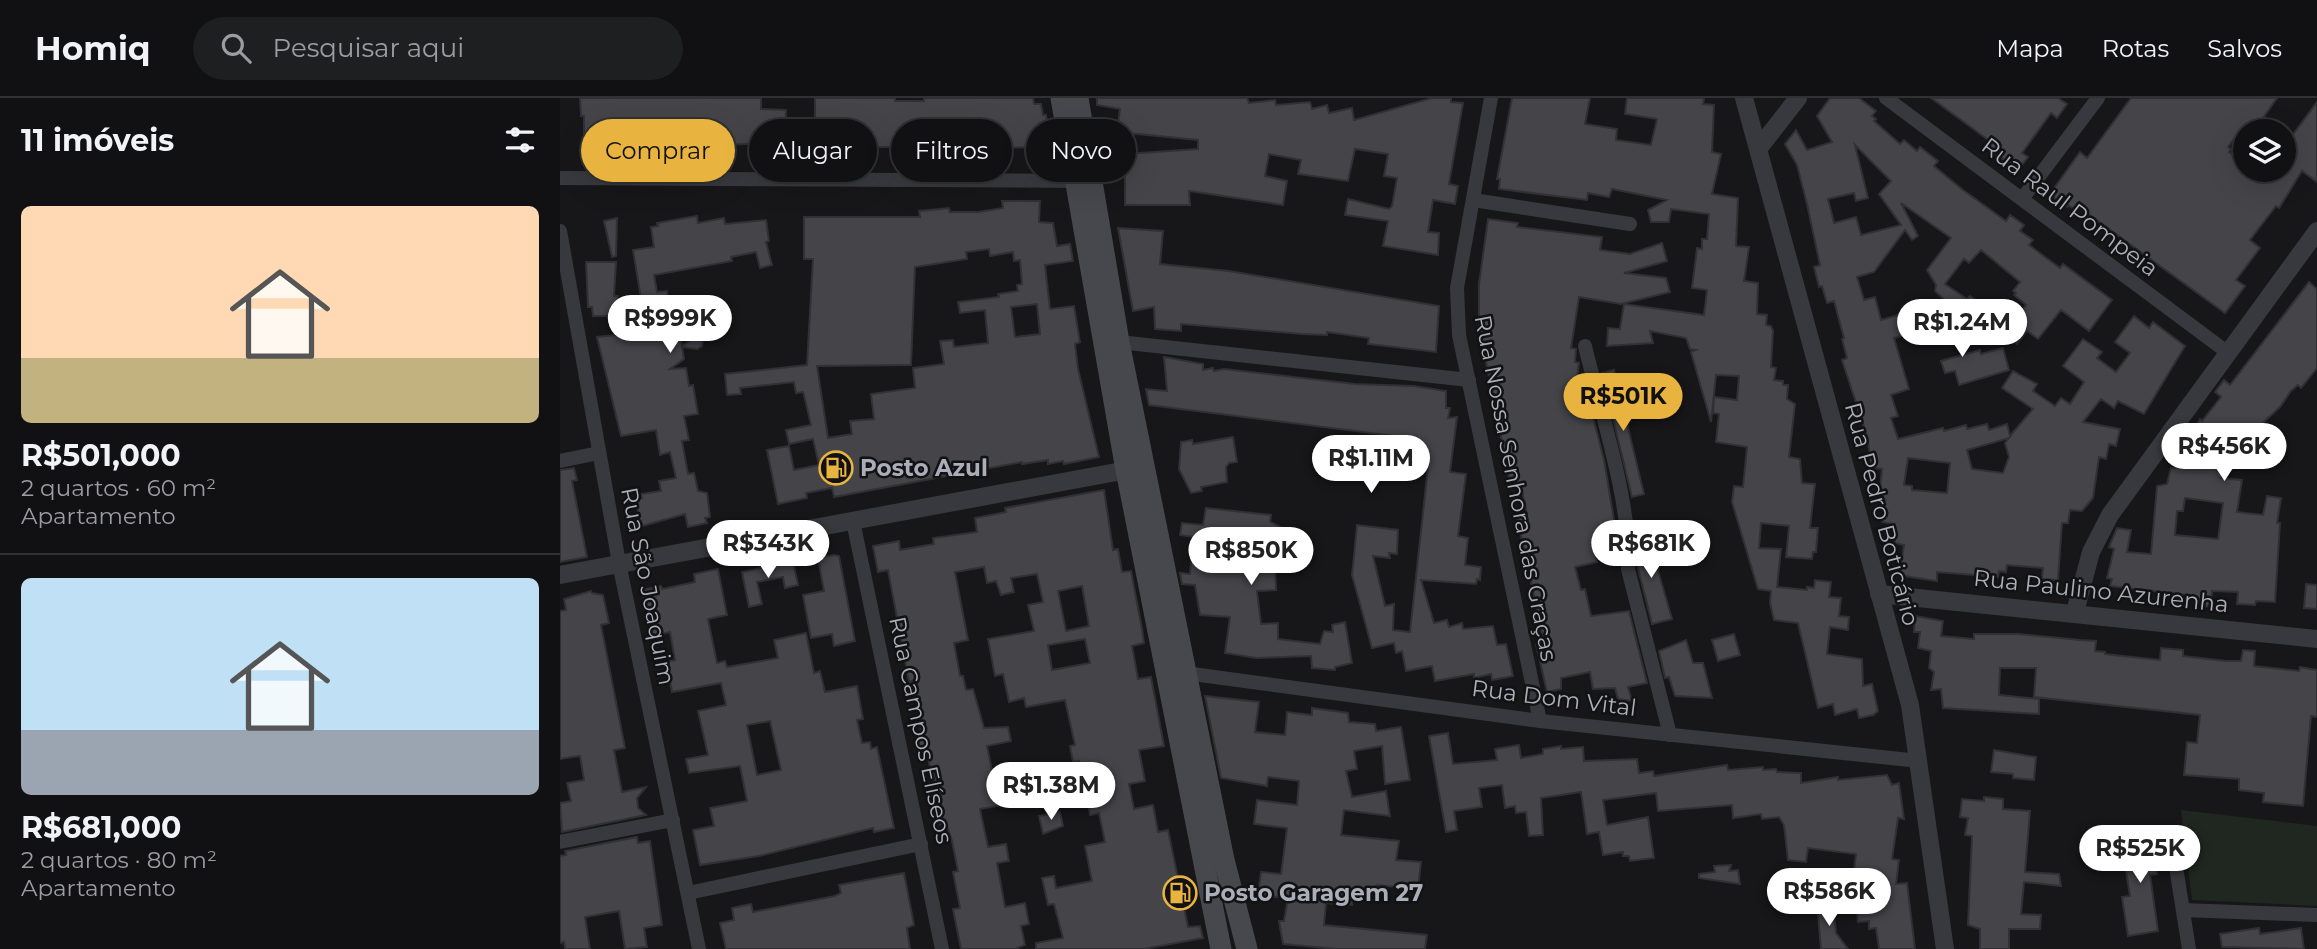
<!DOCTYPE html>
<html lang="pt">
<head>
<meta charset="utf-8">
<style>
  :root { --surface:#111113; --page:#1e1f21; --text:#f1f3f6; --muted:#9c9da0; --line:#303133; --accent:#e9b33f }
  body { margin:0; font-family:Montserrat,sans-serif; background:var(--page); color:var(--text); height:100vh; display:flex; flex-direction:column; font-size:26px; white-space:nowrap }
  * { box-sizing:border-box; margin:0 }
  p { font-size:23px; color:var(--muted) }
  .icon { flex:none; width:38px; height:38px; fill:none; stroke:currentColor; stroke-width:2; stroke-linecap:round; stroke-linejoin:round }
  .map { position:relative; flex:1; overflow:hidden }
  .sheet { display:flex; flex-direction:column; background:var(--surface); width:560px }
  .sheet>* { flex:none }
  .hud { position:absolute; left:21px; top:21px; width:665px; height:63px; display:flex; gap:14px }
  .fabs { position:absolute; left:1673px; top:21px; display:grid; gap:14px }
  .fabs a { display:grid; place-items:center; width:63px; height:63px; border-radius:50%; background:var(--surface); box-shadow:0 7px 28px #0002,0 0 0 2px var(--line); font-size:35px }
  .price { position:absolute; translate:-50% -60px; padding:0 16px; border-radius:24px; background:#fff; color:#222; font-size:23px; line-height:46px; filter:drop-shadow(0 2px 4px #0008) }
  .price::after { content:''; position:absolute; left:50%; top:42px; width:21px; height:16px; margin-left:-10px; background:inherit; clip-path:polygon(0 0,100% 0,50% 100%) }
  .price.current { background:var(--accent); color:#111 }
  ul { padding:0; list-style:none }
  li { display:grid; align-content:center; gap:14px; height:371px; padding:0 21px }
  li+li { border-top:2px solid var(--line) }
  li span { display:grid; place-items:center; height:217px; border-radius:10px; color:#555 }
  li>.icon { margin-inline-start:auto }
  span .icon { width:126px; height:126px; fill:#fffc; stroke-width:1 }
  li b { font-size:30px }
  h2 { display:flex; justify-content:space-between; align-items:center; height:84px; padding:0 21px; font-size:30px }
  .pill { padding:0 24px; border-radius:32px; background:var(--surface); box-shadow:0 7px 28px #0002,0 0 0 2px var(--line); font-size:24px; line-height:63px }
  .pill.current { background:var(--accent); color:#111 }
  header { display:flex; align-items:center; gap:42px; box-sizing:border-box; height:98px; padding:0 35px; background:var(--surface); border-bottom:2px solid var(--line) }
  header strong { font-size:33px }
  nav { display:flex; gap:38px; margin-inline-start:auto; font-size:24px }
  .search { width:490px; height:63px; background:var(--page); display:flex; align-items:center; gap:18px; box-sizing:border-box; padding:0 24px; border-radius:38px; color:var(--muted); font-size:26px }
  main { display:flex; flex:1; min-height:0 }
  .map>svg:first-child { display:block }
  .green { fill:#1f2720 }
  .building { fill:#444449; stroke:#313135; stroke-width:2; fill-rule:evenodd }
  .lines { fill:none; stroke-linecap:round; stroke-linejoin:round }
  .minor { stroke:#38393e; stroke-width:14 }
  .tertiary { stroke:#38393e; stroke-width:18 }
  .secondary { stroke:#47484e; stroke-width:21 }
  .labels { text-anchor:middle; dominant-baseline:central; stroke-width:5; stroke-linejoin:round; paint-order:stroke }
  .street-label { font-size:23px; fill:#aaaeb8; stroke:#121214 }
  .poi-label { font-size:23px; font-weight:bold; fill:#aaaeb8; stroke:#121214; text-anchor:start }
</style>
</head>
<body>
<header>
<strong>Homiq</strong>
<div class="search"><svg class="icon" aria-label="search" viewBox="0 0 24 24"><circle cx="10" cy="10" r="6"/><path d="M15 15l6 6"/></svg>Pesquisar aqui</div>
<nav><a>Mapa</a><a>Rotas</a><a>Salvos</a></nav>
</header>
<main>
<section class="sheet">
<h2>11 imóveis<svg class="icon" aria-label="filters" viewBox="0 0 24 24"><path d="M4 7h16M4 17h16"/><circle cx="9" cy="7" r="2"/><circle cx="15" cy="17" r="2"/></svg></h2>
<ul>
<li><span style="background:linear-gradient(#ffd9b3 70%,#c2b280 0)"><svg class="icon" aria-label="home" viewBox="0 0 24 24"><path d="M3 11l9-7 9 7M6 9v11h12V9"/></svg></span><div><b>R$501,000</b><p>2 quartos · 60 m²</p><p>Apartamento</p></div></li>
<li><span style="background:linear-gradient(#bfe0f5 70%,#9aa5b1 0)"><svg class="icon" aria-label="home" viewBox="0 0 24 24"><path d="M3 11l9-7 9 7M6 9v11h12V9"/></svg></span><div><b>R$681,000</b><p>2 quartos · 80 m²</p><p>Apartamento</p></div></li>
</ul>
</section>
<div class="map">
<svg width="1757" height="851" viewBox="0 0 1757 851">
  <rect width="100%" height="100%" fill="#171719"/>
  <polygon class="green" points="1621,712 1757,728 1757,808 1632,802"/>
  <g class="building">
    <polygon points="20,0 201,0 201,11 226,12 225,44 126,49 81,47 65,49 65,56 24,57 24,18 21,18"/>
    <polygon points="255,0 335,0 335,3 364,3 364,0 473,0 474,6 481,6 483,17 486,17 490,40 487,40 489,47 475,47 475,49 430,50 422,47 422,43 392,48 392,45 371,48 275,50 275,45 255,45"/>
    <polygon points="537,0 687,0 689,5 715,2 716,7 750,4 752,11 767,7 769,15 792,10 794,22 872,0 891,0 891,4 903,5 889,86 898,88 895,106 873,102 868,134 879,135 878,157 823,148 828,123 785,117 788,101 829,111 832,108 837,80 824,78 828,56 821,55 795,51 788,83 738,76 741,62 709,56 705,78 727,83 723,107 629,93 630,107 565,107 565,56 638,51 638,42 557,34 560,11 537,7"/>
    <polygon points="952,0 1030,0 1025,26 1057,31 1056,42 1091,47 1097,21 1065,16 1067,0 1144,0 1143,6 1154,7 1152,54 1161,56 1152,96 1178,100 1176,148 1189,149 1184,183 1198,185 1197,216 1207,217 1206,227 1211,228 1213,233 1211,269 1216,270 1214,282 1223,283 1223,287 1228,287 1227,301 1235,306 1229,359 1240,361 1242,385 1255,386 1250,430 1258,430 1256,454 1253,454 1252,461 1226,459 1229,428 1201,425 1199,450 1221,451 1217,489 1247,492 1247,489 1254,490 1255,482 1271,484 1269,499 1281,500 1279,518 1289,519 1288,532 1270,529 1267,556 1302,561 1303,588 1312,586 1318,613 1313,617 1299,620 1297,611 1275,617 1273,606 1258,610 1238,525 1214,522 1210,505 1211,493 1198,491 1172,404 1174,388 1183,389 1187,349 1156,344 1159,316 1153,315 1154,299 1177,302 1179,278 1156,277 1151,324 1131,254 1136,252 1130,251 1126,240 1090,233 1093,245 1047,248 1048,230 1060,231 1064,206 1144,217 1147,192 1132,190 1137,150 1142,151 1142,141 1147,141 1149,116 1111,111 1109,124 1091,124 1088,112 1107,102 1052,91 1049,99 1028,95 1027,102 939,91 940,81 937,81"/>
    <path d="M1270,0h29l17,13 -4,5 4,3 -2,2 26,23 4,-4 13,11 3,-4 18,14 -4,5 29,24 43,31 4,-6 14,10 -4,6 13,9 -4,5 31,23 3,-4 49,36 -23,31 -28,-21 -23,29 -11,-8 -10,13 -13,-11 22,-28 -12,-10 2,-2 -3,-2 7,-9 -39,-32 -12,13 -5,-4 -19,25 22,15 3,-3 14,10 -14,18 -35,-33 1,-6 -9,-15 24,-32 -50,-35 17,33 -6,4 -7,-10 -31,42 -17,5 7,23 11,-3 6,23 38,-11 2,9 6,-2 3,12 -36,10 15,51 -18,6 7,21 -7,2 7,21 45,-11 1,3 22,-6 1,4 20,-5 2,6 18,-6 3,12 23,-27 -31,-21 11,-17 24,13 -4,7 22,15 6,-8 9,6 14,-22 -21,-16 20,-27 19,13 -5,6 19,14 14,-19 -15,-11 19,-26 15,12 4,-6 32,24 -41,68 -26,-13 -4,7 -13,-9 -18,23 37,7 -4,17 -7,-2 -3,15 -7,-2 -6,41 -11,13 -12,-1 -2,13h-6l-4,57 -16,-1 1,-11 -36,-3 -1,7 -7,-1 -1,6 -61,-5v9l-33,-5 -4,-5 4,-26 -9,-2 -1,-19 -12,-2 3,-22h-6l3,-31 -10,-1 -5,-32 -25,-76 5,-2 -5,-19 2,-1 -10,-37 -7,2 -5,-17 -3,1 -5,-20 6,-2 -13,-61 -10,-39 -12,-21 11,-14 11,20 25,-8 -15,-26zM1295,47l36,36 -12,13 22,31 -40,10 -5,-18 -22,6 -6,-24 26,-6 2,8 12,-3zM1449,340l-4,5 4,14 -6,16 -31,-4 -5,-19zM1348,360l42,5 -3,30 -35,-3v-4l-8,-1z"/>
    <polygon points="1371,0 1498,0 1507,6 1497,20 1491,15 1462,55 1468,59 1458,72 1427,50 1431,44"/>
    <polygon points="1571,0 1717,0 1694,33 1680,33 1668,49 1671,51 1669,54 1685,66 1685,72 1724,72 1724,34 1731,39 1757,4 1757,84 1742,73 1719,110 1716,108 1690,142 1700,150 1676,182 1685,188 1665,215 1520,110 1517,113 1508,107 1507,109 1492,98 1492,93 1520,54 1527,60"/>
    <path d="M442,103h38l-1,21 14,1 4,23 13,-2 3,17 -28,4 5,44 24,-3 6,36 -5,2 3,25 21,88 -35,7 -1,-3 -15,3v-4l-26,4v-2l-188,35 -2,-9 -26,5 1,5 -29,6 -11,-54 22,-4 5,24 25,-5 -6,-26 -24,5 -3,-14 25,-5 -7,-30 -1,-3 -7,1 -2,-11 -54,6 1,6 -14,1 -2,-21 82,-9 6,-106h-9v-42h116l-1,-6 30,-3 1,4h28l25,-4zM429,151l1,7 23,-4 1,9 6,-1 2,24 -5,1 1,6 -20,3 1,3 -41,5 2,11 25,-3 3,33 -34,4 -1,-7 -13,1 4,23 -31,4 2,20 -44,6 3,25 -24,2 2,13 -24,4 -11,-72 94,-1 4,-98 52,-8 -1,-7zM477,206l3,30 -25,3 -4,-30z"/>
    <polygon points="137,118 138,125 164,120 165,126 206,122 209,143 206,144 212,167 200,170 196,154 171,159 172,163 94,177 97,194 107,193 111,219 104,219 117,219 122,248 135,239 143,240 142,248 137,251 122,249 124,261 110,271 126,270 129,288 133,287 138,316 124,318 129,342 122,343 128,376 134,375 138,393 147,395 150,419 145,420 147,425 128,429 125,416 75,430 79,420 76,401 82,400 81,396 101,393 99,383 116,380 110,354 100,357 96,332 61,338 37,239 105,232 104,219 84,219 73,152 94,149 91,129 98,128 97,125"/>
    <polygon points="57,120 56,158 52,159 44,123"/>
    <polygon points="928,121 958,125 957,129 1042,139 1040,152 1070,156 1102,145 1107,163 1064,175 1106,180 1110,194 1061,206 1019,199 1011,250 1016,251 1015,264 1019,265 1017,281 1023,280 1044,362 1058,446 1058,454 1034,450 1037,464 1015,469 1021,492 1025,491 1031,518 1069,513 1087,585 1068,589 1072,603 1058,601 1055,590 1033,591 1030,574 1001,580 1001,591 987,594 976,546 984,545 957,419 967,416 961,388 951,390 919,229 919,186"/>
    <polygon points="558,130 603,133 600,166 669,173 879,208 876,254 808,246 809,240 767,234 767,237 742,236 621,226 621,233 595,231 594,209 573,213"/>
    <polygon points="26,164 56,164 54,198 58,198 57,218 33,218 32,209 28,209"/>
    <path d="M1749,184l8,7v79l-16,20 -3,-3 -7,6 -11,16 -38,35 -21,36 21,2 -5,32 26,3 4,-19 14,2 -4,25h3l-5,79 -19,-1 -1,4 -18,-1 1,-12 -26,-1 -1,16 -17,-2 1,-9 -85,-10 2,-7 -5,-1 7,-29 -5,-2 8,-19 14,2 -4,22 24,2 6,-68 10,-2 4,-16h4l25,-49 2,2 19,-24 -6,-5 9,-12 6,5zM1625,400l38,5 -5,36 -43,-4 2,-24h6z"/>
    <polygon points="1443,250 1449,272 1399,287 1395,273 1385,275 1381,263 1420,252 1421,256"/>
    <polygon points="604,259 643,266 643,272 653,270 654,273 664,271 795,286 854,288 886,293 886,310 890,310 888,320 897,319 890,374 906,376 898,438 908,440 905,467 921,469 920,482 917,481 916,486 861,482 874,525 887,522 889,529 902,525 903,531 933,528 937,547 946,546 953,578 932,582 931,576 914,580 914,576 875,583 872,568 846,573 842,553 836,555 834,545 812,550 792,477 797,427 838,432 837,456 829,455 830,460 813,458 825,508 834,506 833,532 850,534 869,360 841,357 843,339 589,307 586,291 607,293"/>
    <polygon points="1054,272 1084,396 1072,399 1042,275"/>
    <polygon points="673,339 677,364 669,365 666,369 667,384 641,389 642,393 631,395 619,371 621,344 632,342 633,346"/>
    <polygon points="14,370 17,382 12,383 27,459 0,464 0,372"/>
    <path d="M544,392l9,60 5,-1 4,23 9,-1 11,58 2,14 -12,3 6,33 13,-2 13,69 -25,4 6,31 -16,3 5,25 19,-4 5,27 10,-2 20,97 12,-1 3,12 -59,11h-108v-6l27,-5 -9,-34 -6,1 -6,-27 12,-2 2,12 36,-7 -7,-35 20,-4 -6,-29 -9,2 -3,-15 24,-4 -4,-24 -10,2 -2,-10 -15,2 -1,-5 -6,1 -3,-16 5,-1 -10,-45 -39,7 -2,-9 -15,4 -6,-28 -8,2 -7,-37 46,-8 -6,-26 15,-3 -6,-28 -26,4 3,14 -13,3 -5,-14 -9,2 -3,-16 -29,5 13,68 -14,3 6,33h3l3,14 7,-1 11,39 24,-1 3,14 -24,5 8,40 4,-1 4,20 -23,4 8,38 18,-3 3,17 -12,2 8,44 20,-4 4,21 -8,2 4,19 -10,4h-54l-8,-40 7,-1 -7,-36 5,-1 -6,-30 -6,-18 -6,1 -13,-72 -7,2 -2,-13 4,-1 -3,-27 -7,-32 -3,1 -21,-112 -10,2 -5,-26 26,-5 1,9 34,-6 -1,-6 44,-6 -2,-14 31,-6 -1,-4zM522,488l7,40 -23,5 -8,-40zM525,541l5,24 -38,7 -4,-25z"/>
    <polygon points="646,410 711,417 710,424 723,430 730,438 726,466 715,464 716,492 697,493 701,526 718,525 718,541 760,546 764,533 773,534 772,527 785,524 792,565 775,569 775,572 752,570 751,558 696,560 665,555 670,519 640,517 635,487 622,486 620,475 630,476 631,463 638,463 640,440 620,437 622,425 643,427"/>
    <polygon points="1086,431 1112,521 1092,526 1078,470 1076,433"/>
    <polygon points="274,457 279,458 295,543 274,548 272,536 251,540 243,497 264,493 258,460"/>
    <polygon points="233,463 238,487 225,490 223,479 197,484 202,506 189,509 182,474"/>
    <path d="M158,471l9,46 -19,4 9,44 8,-2 2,6 51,-9 -4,-18 32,-7 8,40 6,-2 5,21 32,-6 6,33 -6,1 5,23 8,-1 1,7 6,-2 17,81 -20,4 -1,-4 -114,28 -59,9 -7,-35 21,-4 -4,-18 37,-7 -7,-35 -51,7 -3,-14 22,-4 -10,-44 28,-6 -5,-22 -49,9 -6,-30 9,-2 -5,-28 -18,4 -10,-46 19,-4 1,3 33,-7 -1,-8zM210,623l11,49 -24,5 -10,-50z"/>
    <polygon points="1746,486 1757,487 1757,511 1744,510"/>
    <polygon points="31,493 32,495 43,497 49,525 41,527 65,650 54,652 62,694 86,689 77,700 78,710 86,717 2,734 0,705 11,703 7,685 24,682 20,658 0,661 0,513 6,512 4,501"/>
    <polygon points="1355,518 1383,523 1381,538 1414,541 1414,536 1458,536 1520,542 1536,543 1535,553 1545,554 1545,556 1600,562 1601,550 1623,552 1623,558 1666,563 1681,563 1683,552 1695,553 1694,568 1739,573 1740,569 1757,572 1757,619 1751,618 1743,708 1703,704 1704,695 1679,692 1679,681 1624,677 1627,644 1637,645 1640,617 1474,599 1476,570 1440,570 1439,597 1479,601 1479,616 1383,610 1381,591 1371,592 1374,574 1369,570 1371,553 1358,550 1360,534 1354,534"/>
    <polygon points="1174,536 1180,557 1158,563 1152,542"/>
    <polygon points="1126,542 1133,565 1143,565 1152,600 1115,598 1109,579 1105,580 1099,553"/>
    <polygon points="645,598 699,604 695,634 725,637 727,614 752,617 752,610 788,615 789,624 815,626 816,633 841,629 850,682 825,686 822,648 794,653 797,671 786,673 792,699 826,693 830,718 784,712 781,737 839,743 836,762 861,764 858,791 817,787 816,803 793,800 792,807 766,805 764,827 867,837 865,851 777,851 723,846 719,823 724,823 728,800 698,797 701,774 721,776 727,730 694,726 697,702 737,707 739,683 708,679 707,688 661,680"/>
    <polygon points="888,635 893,666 937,662 935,651 959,647 961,660 983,656 983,651 1001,648 1001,651 1023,649 1024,663 1077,661 1079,675 1093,673 1094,678 1167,667 1168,672 1203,669 1203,672 1216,671 1217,674 1241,675 1241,685 1278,679 1278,682 1327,677 1332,687 1339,685 1344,721 1338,720 1332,761 1339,762 1336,786 1347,785 1355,851 1319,851 1316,830 1309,831 1309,823 1298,824 1296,805 1274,806 1272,784 1293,780 1296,756 1248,750 1246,764 1228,762 1224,727 1219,719 1202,721 1201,716 1173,720 1172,707 1098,713 1096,695 1043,702 1047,727 1088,719 1094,760 1070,763 1069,758 1063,758 1063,754 1043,757 1039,734 1027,736 1021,694 981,700 983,737 969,738 966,714 956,715 955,708 945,710 942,687 919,690 922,709 894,713 897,732 886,734 869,638"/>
    <polygon points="1434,652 1476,659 1474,682 1453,680 1453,676 1431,674"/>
    <polygon points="1424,699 1443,701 1443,711 1470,713 1465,774 1499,776 1501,788 1464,784 1461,816 1481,817 1480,831 1449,831 1449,851 1420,851 1420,831 1408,827 1412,738 1405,737 1408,720 1400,719 1402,701 1424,703"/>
    <polygon points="500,714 503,728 483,736 479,718"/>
    <polygon points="1591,736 1597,776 1590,777 1598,833 1568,838 1562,799 1570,798 1561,741"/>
    <polygon points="77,739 78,745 90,743 102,827 84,830 87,849 65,851 59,813 25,819 30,851 5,851 4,844 0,845 0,758 6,757 5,753"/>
    <polygon points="1171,767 1169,773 1178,772 1180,786 1139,780 1139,776 1155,774 1154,768"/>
    <polygon points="344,775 354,827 347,830 350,851 166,851 160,825 174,822 172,810 191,806 193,814 275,798 281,795 279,787"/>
    <polygon points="1257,806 1273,806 1276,835 1288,851 1261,851"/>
    <polygon points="1699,830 1700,836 1741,830 1744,851 1662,849 1660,836"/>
  </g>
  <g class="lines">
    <g class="minor">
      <polyline points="931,0 897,190 899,237 980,623"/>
      <polyline points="1326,0 1667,254"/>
      <polyline points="0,80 524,83"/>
      <polyline points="1462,101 1538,0"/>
      <polyline points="913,102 1070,126"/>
      <polyline points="0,133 59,465 139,851"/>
      <polyline points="559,244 909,282"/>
      <path d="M1025,248c15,64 47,159 43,223l42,166"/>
      <polyline points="0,363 39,355"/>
      <polyline points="293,423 382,851"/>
      <polyline points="625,575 980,623 1359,663"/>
      <polyline points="0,744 113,722"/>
      <polyline points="1616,769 1629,851"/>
      <polyline points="128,795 361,746"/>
      <polyline points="1623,812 1757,817"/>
    </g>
    <g class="tertiary">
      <polyline points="1184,0 1350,607 1385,851"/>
      <polyline points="1199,50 1238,0"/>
      <polyline points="0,477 578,370"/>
      <polyline points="1319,496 1757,541"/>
      <polyline points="1515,514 1531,454 1550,417 1757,133"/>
    </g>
    <g class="secondary">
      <polyline points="501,0 566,372 661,851"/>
      <polyline points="518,0 559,244 664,762 687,851"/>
    </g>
  </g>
  <defs>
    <symbol id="fuel-ring" viewBox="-11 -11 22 22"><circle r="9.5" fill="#121214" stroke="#e9b33f" stroke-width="1.5"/><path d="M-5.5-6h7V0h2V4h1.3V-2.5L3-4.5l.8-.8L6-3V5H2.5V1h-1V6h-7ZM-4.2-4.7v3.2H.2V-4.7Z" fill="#e9b33f"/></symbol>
  </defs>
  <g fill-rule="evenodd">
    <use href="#fuel-ring" x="257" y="351" width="38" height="38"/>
    <use href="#fuel-ring" x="601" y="776" width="38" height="38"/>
  </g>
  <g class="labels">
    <g class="street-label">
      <text transform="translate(1510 109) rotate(37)">Rua Raul Pompeia</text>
      <text transform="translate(956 390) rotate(79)">Rua Nossa Senhora das Graças</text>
      <text transform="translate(1322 416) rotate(75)">Rua Pedro Boticário</text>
      <text transform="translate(88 488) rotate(79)">Rua São Joaquim</text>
      <text transform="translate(1541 493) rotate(6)">Rua Paulino Azurenha</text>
      <text transform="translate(994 600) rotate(7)">Rua Dom Vital</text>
      <text transform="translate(361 632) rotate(78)">Rua Campos Elíseos</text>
    </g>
    <g class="poi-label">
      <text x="300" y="370">Posto Azul</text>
      <text x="644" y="795">Posto Garagem 27</text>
    </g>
  </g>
</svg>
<div class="fabs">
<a><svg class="icon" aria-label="layers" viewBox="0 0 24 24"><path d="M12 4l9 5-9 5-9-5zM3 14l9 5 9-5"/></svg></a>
</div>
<b class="price" style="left:110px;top:257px">R$999K</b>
<b class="price" style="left:1402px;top:261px">R$1.24M</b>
<b class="price current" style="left:1063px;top:335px">R$501K</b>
<b class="price" style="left:1664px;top:385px">R$456K</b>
<b class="price" style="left:811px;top:397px">R$1.11M</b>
<b class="price" style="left:208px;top:482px">R$343K</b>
<b class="price" style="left:1091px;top:482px">R$681K</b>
<b class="price" style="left:691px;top:489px">R$850K</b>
<b class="price" style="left:491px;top:724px">R$1.38M</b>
<b class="price" style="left:1580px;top:787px">R$525K</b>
<b class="price" style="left:1269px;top:830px">R$586K</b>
<div class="hud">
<a class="pill current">Comprar</a>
<a class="pill">Alugar</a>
<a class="pill">Filtros</a>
<a class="pill">Novo</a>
</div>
</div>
</main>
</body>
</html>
